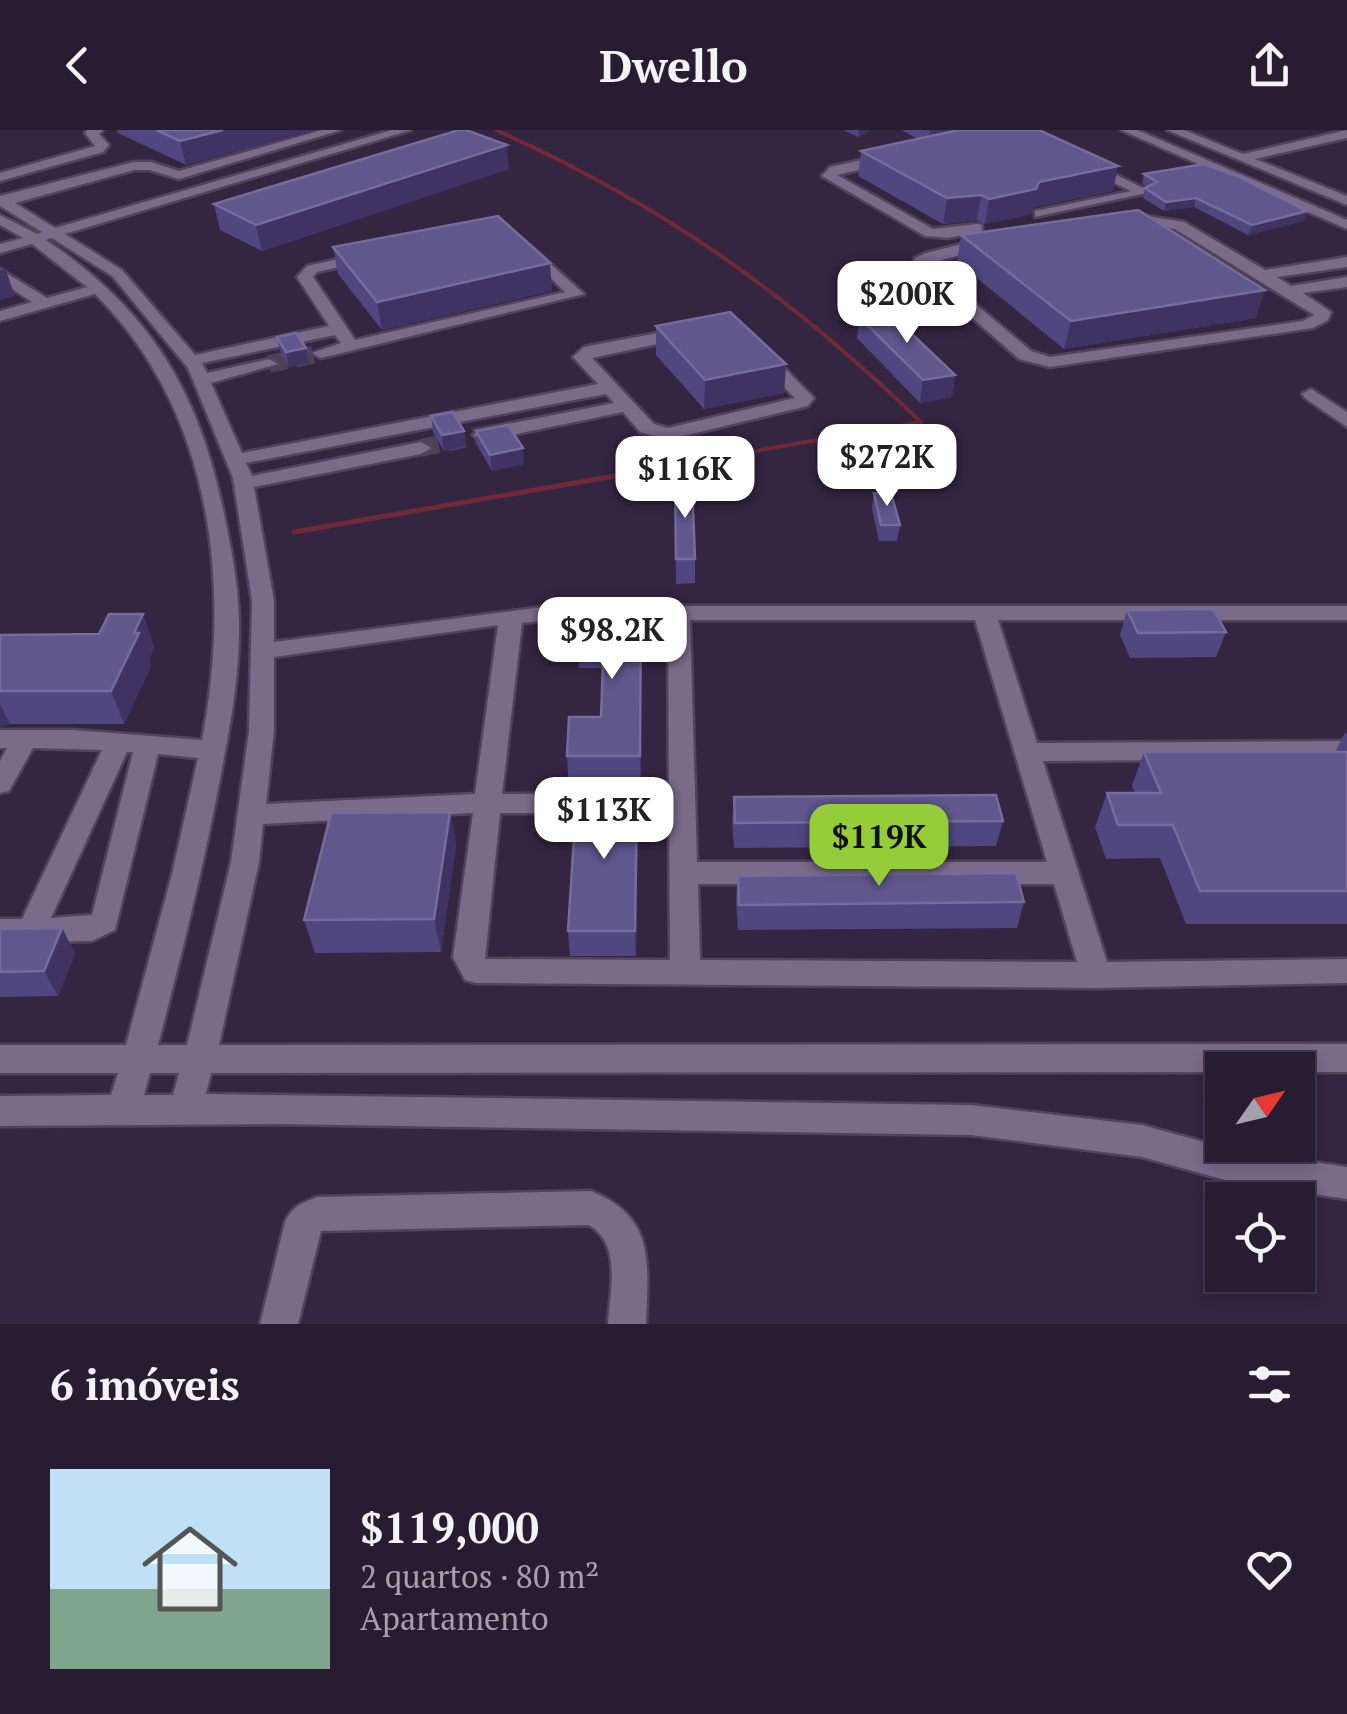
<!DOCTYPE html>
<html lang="pt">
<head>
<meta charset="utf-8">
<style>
  :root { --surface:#271c31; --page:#33293d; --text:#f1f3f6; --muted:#a4a1ab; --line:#433a4d; --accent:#95cc3a }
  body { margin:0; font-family:"PT Serif",serif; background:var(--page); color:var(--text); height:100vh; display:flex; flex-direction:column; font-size:38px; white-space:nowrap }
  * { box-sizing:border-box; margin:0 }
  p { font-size:32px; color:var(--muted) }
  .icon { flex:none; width:55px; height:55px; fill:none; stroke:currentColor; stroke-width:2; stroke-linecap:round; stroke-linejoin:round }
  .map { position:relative; height:1194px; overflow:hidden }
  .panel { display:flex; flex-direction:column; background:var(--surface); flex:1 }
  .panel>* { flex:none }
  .needle { width:65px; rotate:56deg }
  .buttons { position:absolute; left:1205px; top:922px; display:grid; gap:20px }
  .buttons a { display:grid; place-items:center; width:110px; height:110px; border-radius:0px; background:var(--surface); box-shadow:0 5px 15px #0003,0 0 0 2px var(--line); font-size:50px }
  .price { position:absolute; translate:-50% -85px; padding:0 22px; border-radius:20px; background:#fff; color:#222; font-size:32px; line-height:65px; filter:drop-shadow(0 2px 5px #0008) }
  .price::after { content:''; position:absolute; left:50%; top:60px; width:30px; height:22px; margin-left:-15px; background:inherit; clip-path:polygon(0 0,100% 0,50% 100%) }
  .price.on { background:var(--accent); color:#111 }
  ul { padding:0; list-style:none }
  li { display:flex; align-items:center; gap:30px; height:250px; padding:0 50px }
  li+li { border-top:2px solid var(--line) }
  li span { display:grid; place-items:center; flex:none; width:280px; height:200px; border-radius:0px; color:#555 }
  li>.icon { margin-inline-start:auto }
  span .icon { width:120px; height:120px; fill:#fffc; stroke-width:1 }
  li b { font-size:42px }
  h2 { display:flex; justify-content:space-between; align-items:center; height:120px; padding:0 50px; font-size:42px }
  header { display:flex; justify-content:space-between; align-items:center; height:130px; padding:0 50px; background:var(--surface); font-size:45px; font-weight:700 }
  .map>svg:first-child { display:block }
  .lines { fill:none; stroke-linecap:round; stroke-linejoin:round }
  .stream-far1 { stroke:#70293a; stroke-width:4 }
  .stream { stroke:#70293a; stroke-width:5 }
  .minor-tunnel { stroke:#4e405b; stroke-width:18; stroke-dasharray:18 9; stroke-linecap:butt }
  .minor-casing { stroke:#50435a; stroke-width:5 }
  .minor { fill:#7b6a8a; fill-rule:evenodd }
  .wall { fill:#504781 }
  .shaded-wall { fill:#3e3363 }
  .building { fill:#60578d; stroke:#756c9c; stroke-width:2.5 }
</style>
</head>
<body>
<header><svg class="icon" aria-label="back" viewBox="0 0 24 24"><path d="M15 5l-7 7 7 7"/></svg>Dwello<svg class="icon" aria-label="share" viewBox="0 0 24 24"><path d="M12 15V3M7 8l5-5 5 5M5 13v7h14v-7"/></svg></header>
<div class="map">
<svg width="1347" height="1194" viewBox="0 0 1347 1194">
  <rect width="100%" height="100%" fill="#342541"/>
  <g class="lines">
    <path class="stream-far1" d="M496,0c169,76 292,164 425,292l-200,35"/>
    <polyline class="stream" points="294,402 735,325"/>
    <g class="minor-tunnel">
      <polyline points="269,234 321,223"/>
      <polyline points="421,318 482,305"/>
    </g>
    <defs>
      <g id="minor">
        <polygon points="87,0 103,0 99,4 109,15 103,22 0,51 0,43 95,16 85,3"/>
        <path d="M322,0h19l-162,49 -29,-9h-16l-119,33 40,25 337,-98h19l-346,104 57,36 73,85 134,-29 -32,-49 10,-11 63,-14 5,1v6l-58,13 -4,5 42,63 210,-48 -46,-45v-6l5,-1 60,54 -263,64 -9,-5 29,-10 -6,-8 -133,28 5,10 62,-14 9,5 -67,19 31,70 356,-69 -25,-27 11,-10 141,-27 18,6 71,72 -6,8 -141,34 -27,-8 -17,-20 -141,29 -9,-6 9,-6 132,-26 -8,-9 -360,69 6,13 169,-34 10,6 -10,6 -167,33 20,114v41l277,-36h796v14h-349l39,123 310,-2v18l-304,2 64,201 240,-3v24l-251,5 -620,-5 -11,-3 -12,-23 20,-144 -210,11 -4,38 -40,183 1128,-1v28l-1136,1 -5,21 765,11 171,20 91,25 -2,-5h48l22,15 46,7v32l-111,-16 -94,-26 -171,-22 -696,-11 -275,2v-30l111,-1 7,-22h-118v-28h126l46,-171 26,-116 -40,-4 -43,176 -23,11 -92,2v-24h22l80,-169 -69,-2 -24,43 -9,2v-32l7,-13h-7v-18h74l128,10c30,-155 10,-330 -107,-446l-95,27v-10l32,-9 -32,-21v-12l47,29 40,-11 -55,-43 -32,9v-9l23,-6 -23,-13v-10l37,19 5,-2 -42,-26v-10l134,-34h17l28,9zM52,108l60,38 76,92 45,110 19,123 -3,130 -18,131 -44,183h-29c23,-88 45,-176 62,-266 9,-47 18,-94 19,-142 1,-38 -5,-76 -13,-113 -24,-127 -72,-211 -180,-284zM723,200l72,68 -127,30 -14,-4 -62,-66zM551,490h117l1,173 -167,1 20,-171zM690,490h285l72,242h-350zM498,495l-23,169 -209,10 8,-73v-74zM127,622h6l-41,163 -41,3zM500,683h169l1,147 -185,-1zM698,754h356l23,78 -377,-2zM150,943h29l-6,22h-29z"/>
        <polygon points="1121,0 1137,0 1347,90 1347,99"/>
        <polygon points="1167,0 1184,0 1243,24 1347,0 1347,8 1255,29 1347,66 1347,75"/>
        <polygon points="890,24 895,25 895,31 837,45 933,99 977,94 982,95 982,101 948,108 925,106 822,46 830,37"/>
        <polygon points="1086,30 1151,62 1035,87 1035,81 1131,61 1081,37 1080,34"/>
        <path d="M1128,83l56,9 81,48 82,-13v10l-70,10 14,9 56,-9v10l-44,6 28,19 -3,8 -15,8 -263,39 -31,-8 -107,-94 3,-7 11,-5 105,-26zM1128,91l47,8 139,86 -11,6 -253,36 -19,-6 -103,-87 103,-29z"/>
        <polygon points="1311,259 1347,282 1347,297 1305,268 1302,264"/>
        <polygon points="1222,942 1222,987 1210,983 1205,972 1210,947"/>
        <path d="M591,1061c65,26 57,73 55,133h-38c2,-33 14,-80 -19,-99l-268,6 -23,93h-38l25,-102c7,-15 17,-19 32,-25z"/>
      </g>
    </defs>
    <use href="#minor" class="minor-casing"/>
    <use href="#minor" class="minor"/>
  </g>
  <g class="wall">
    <polygon points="117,0 317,0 186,35 118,3"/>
    <polygon points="843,0 871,0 858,7"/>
    <polygon points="901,0 1039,0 1113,61 1034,77 1031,84 985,94 977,90 943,94 858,46 861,21 918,9"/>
    <polygon points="509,39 262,121 220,100 214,74"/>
    <polygon points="1144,44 1307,81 1304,91 1248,105 1194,77 1164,81 1143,68 1145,58 1148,57 1142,54"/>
    <polygon points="961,105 1256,188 1064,219 957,132"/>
    <polygon points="333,117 552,161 382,200 338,144"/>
    <polygon points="859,187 955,245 952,267 920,273 857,208"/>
    <polygon points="656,196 786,234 784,263 704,279 656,225"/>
    <polygon points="277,207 306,218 309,233 289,237 280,221"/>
    <polygon points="431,286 466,316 444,321 433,302"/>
    <polygon points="476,301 524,334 492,341 478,317"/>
    <polygon points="675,351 695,429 695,453 676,454"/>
    <polygon points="874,363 900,395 897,411 879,411 872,379"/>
    <polygon points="641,471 641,659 569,660 567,626 601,587 603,538 579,538 577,505"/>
    <polygon points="1127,480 1226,502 1216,527 1130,528 1120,505"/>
    <polygon points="143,484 154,517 149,530 151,536 124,594 10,594 0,597 0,505 99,504"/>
    <polygon points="1345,603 1347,603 1347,794 1186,794 1160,728 1106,729 1095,697 1107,663 1135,663 1132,656 1144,622 1335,622"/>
    <polygon points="734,667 1003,691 996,716 734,718 732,692"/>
    <polygon points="450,682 456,715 441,822 315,823 304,790"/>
    <polygon points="638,687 636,826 570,826 568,801"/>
    <polygon points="738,746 1024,772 1017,798 738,800 736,771"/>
    <polygon points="62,798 75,824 58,866 0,867 0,799"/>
  </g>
  <g class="shaded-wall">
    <polygon points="223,0 317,0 186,35 180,11"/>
    <polygon points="859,0 871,0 858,7"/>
    <polygon points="930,0 963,0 928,14"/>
    <polygon points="507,15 509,39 262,121 256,95"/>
    <polygon points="1118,36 1113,61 1034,77 1031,84 985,94 989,69 1039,52"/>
    <polygon points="981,65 977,90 943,94 947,68"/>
    <polygon points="1196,68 1194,77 1164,81 1166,72"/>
    <polygon points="1307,81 1304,91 1248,105 1252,95"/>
    <polygon points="550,133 552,161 382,200 377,172"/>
    <polygon points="5,138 15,166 0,170 0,140"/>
    <polygon points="1265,160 1256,188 1064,219 1071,191"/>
    <polygon points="306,218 309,233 289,237 286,222"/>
    <polygon points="786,234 784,263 704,279 705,250"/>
    <polygon points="955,245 952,267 920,273 923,250"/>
    <polygon points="464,301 466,316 444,321 442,305"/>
    <polygon points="523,318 524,334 492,341 490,325"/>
    <polygon points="641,471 641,659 640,626"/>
    <polygon points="143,484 154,517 149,530 151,536 124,594 111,561"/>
    <polygon points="0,574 10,594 0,597"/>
    <polygon points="637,661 638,687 636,826 635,801"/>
    <polygon points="450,682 456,715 441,822 434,789"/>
    <polygon points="62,798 75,824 58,866 44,841"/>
  </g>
  <g class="building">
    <polygon points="156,0 223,0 180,11"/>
    <polygon points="459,0 466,0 507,15 256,95 214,74"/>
    <polygon points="959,0 1039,0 1118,36 1039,52 1036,59 989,69 981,65 947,68 861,21"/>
    <polygon points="1204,34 1239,47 1307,81 1252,95 1196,68 1166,72 1145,58 1157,52 1144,44"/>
    <polygon points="1138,80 1265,160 1071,191 961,105"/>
    <polygon points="498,86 550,133 377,172 333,117"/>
    <polygon points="730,182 786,234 705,250 656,196"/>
    <polygon points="889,182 955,245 923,250 859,187"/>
    <polygon points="296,203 306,218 286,222 277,207"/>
    <polygon points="453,282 464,301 442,305 431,286"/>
    <polygon points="508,295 523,318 490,325 476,301"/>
    <polygon points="675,351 692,351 695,429 676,429"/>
    <polygon points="874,363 891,363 900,395 881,395"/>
    <polygon points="641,471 640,626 567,626 569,587 601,587 604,505 577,505 579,472"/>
    <polygon points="1213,479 1226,502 1138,503 1127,480"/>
    <polygon points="109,484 143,484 134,503 139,503 111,561 0,561 0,505 99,504"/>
    <polygon points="1144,622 1347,622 1347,761 1200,761 1173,695 1118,695 1107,663 1161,663"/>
    <polygon points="577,661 637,661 635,801 568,801"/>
    <polygon points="996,665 1003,691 735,693 734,667"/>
    <polygon points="450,682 434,789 304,790 331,683"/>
    <polygon points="1016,743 1024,772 739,775 738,746"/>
    <polygon points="62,798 44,841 0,842 0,799"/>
  </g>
</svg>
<div class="buttons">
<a><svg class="needle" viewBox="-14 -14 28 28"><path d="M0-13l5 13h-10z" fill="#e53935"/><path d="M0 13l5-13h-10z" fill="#a4a1ab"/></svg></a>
<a><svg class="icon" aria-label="locate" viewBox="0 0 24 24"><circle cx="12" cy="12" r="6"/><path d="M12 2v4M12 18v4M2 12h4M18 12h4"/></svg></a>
</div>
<b class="price" style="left:907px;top:216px">$200K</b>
<b class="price" style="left:887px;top:379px">$272K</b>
<b class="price" style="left:685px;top:391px">$116K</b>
<b class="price" style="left:612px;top:552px">$98.2K</b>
<b class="price" style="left:604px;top:732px">$113K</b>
<b class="price on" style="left:879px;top:759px">$119K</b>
</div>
<section class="panel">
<h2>6 imóveis<svg class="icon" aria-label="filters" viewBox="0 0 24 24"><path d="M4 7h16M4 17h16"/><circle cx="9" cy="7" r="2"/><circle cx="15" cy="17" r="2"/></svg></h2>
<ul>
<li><span style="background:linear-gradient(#bfe0f5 60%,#7fa58c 0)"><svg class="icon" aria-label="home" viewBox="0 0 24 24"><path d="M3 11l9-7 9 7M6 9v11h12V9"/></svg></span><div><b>$119,000</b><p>2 quartos · 80 m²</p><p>Apartamento</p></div><svg class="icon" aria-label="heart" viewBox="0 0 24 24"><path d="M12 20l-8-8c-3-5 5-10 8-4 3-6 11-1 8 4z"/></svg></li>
</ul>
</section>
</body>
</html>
